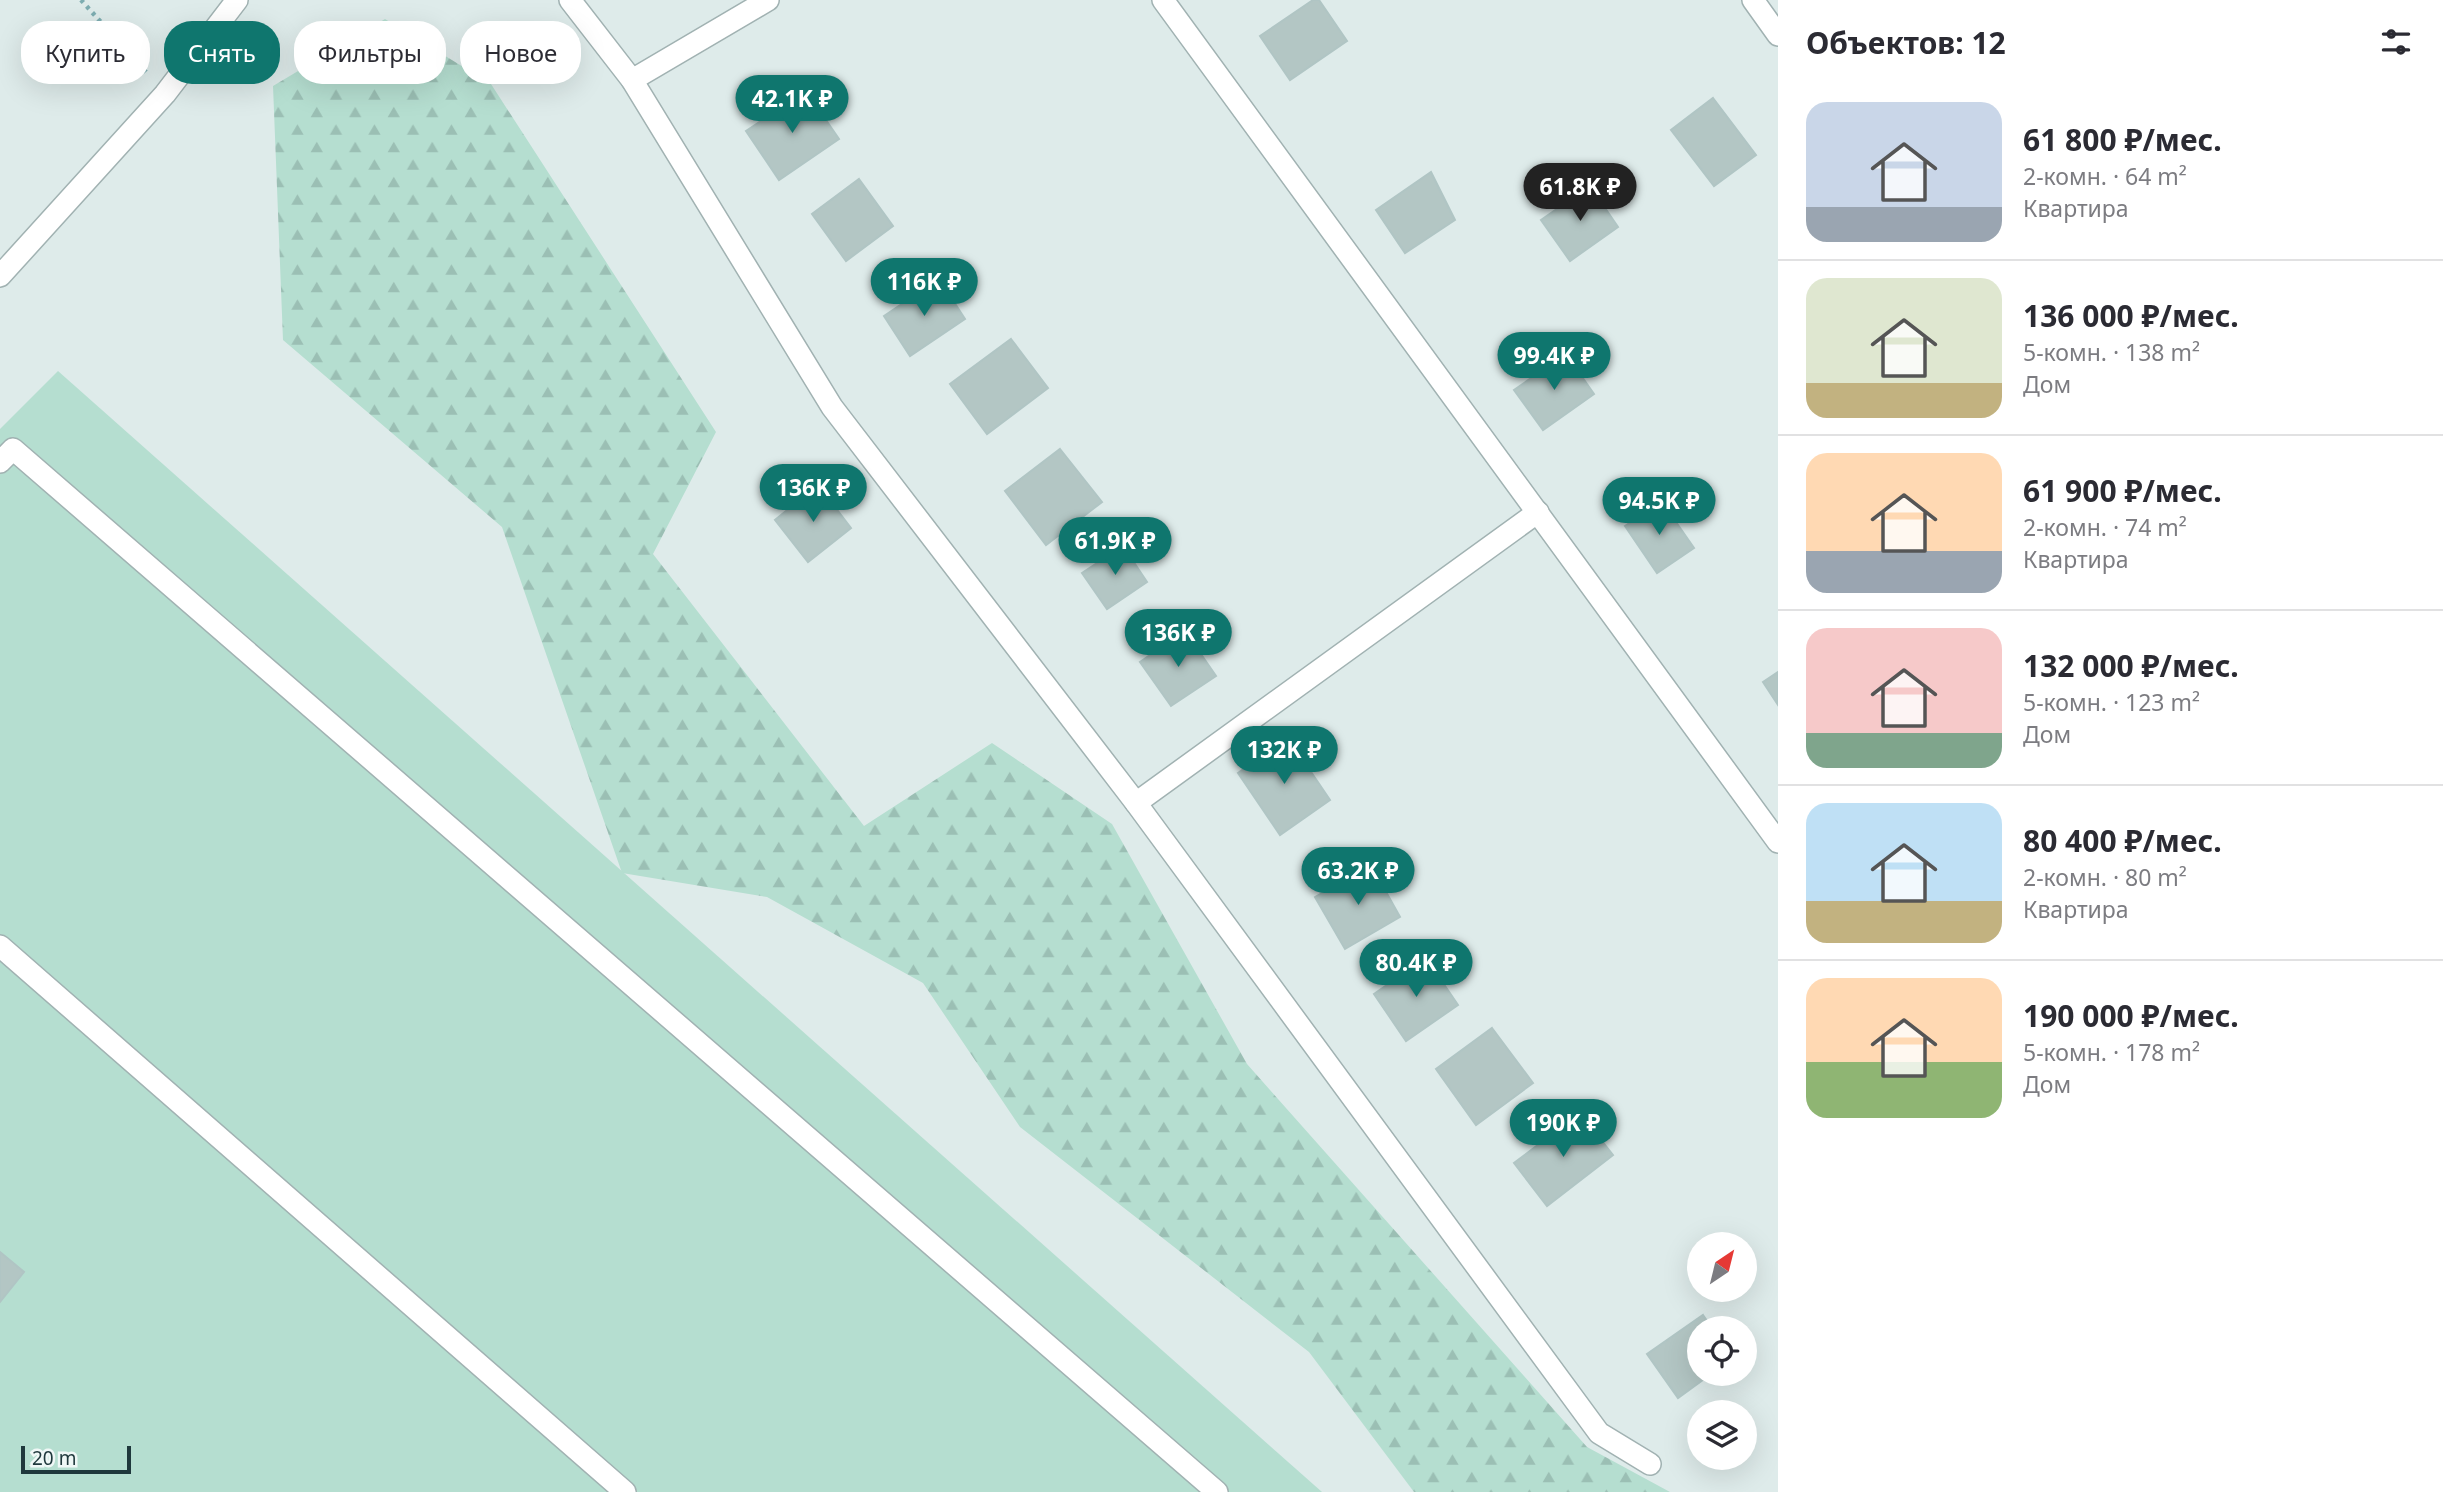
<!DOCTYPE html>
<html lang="ru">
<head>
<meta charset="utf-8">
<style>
  :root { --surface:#fff; --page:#f2f2f3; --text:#2b2b33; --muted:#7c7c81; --line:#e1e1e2; --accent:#0f766e }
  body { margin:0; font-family:"Noto Sans",sans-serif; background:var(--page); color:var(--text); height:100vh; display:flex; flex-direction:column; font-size:26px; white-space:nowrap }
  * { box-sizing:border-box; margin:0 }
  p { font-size:23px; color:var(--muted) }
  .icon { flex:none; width:38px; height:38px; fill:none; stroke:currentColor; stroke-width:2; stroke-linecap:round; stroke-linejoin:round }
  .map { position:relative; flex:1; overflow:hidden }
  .drawer { display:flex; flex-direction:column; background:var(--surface); width:665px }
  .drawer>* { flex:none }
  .hud { position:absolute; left:21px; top:21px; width:665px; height:63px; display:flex; gap:14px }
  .needle { width:46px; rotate:35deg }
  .tools { position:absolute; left:1687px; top:1232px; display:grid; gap:14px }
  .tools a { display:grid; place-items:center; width:70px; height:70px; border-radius:50%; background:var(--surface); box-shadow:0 7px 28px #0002; font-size:35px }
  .scale { position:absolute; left:21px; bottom:18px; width:110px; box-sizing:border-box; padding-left:7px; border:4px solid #1f383c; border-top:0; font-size:19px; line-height:24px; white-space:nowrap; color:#1f383c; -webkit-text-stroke:5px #eff7f6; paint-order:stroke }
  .price { position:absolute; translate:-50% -60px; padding:0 16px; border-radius:24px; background:var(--accent); color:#fff; font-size:23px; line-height:46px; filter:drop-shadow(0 2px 4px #0008) }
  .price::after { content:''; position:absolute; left:50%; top:42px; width:21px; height:16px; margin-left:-10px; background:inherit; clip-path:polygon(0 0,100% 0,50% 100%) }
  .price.on { background:#222; color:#fff }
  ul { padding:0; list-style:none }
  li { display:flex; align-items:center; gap:21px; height:175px; padding:0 28px }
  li+li { border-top:2px solid var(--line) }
  li span { display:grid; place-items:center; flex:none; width:196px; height:140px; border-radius:21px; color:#555 }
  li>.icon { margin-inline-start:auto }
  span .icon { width:84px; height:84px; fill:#fffc; stroke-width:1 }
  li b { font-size:30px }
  h2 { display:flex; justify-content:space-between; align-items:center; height:84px; padding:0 28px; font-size:30px }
  .pill { padding:0 24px; border-radius:28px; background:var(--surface); box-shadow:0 7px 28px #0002; font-size:24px; line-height:63px }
  .pill.on { background:var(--accent); color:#fff }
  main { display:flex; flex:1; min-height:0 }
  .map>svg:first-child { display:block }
  .forest { fill:url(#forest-firs) }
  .garden { fill:#b5ded0 }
  .building { fill:#b3c6c4; stroke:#b0c5c4; stroke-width:2 }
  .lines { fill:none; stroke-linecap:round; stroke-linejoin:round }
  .minor-casing { stroke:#a1b2b2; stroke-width:24 }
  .path { stroke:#7dadb1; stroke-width:4.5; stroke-dasharray:3.5 5; stroke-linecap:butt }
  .minor { stroke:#fff; stroke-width:21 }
</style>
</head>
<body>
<main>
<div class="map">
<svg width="1778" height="1492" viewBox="0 0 1778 1492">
  <defs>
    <pattern id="forest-firs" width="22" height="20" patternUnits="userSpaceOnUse" patternTransform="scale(1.75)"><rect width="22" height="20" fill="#b5ded0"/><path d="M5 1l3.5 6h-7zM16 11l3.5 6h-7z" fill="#9bbfb4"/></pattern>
  </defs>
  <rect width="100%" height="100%" fill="#deebea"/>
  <polygon class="forest" points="385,19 491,84 716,432 653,554 864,826 992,743 1112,824 1247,1064 1587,1447 1670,1492 1414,1492 1309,1352 1020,1127 923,983 767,897 622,873 502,527 283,340 273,86"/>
  <polygon class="garden" points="58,371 1322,1492 0,1492 0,429"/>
  <g class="building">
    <polygon points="1313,0 1319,0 1347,41 1290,80 1260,36"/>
    <polygon points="806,91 839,139 779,180 746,131"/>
    <polygon points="1713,98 1756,155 1714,186 1671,130"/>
    <polygon points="1431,172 1455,220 1405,253 1376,210"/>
    <polygon points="859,179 893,226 846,261 812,214"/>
    <polygon points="1590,186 1618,227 1570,261 1541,220"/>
    <polygon points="939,279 965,319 910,356 884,316"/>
    <polygon points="1011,339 1048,388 987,434 950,384"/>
    <polygon points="1566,354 1594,394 1543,430 1514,390"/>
    <polygon points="1060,449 1102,502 1046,545 1005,491"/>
    <polygon points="818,485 851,528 808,562 775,520"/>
    <polygon points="1662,502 1694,548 1657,573 1625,526"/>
    <polygon points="1123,546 1147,582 1107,609 1082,573"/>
    <polygon points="1185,631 1216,676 1171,706 1140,662"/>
    <polygon points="1778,672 1778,705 1763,682"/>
    <polygon points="1288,738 1330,800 1280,835 1238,773"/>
    <polygon points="1371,865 1400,917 1345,949 1315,897"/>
    <polygon points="1426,958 1458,1005 1406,1041 1374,994"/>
    <polygon points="1492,1028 1533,1083 1476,1125 1436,1069"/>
    <polygon points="1580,1113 1613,1155 1547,1206 1514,1163"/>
    <polygon points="0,1252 24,1272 0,1302"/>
    <polygon points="1703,1315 1712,1328 1699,1328 1699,1374 1711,1374 1678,1398 1647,1354"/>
  </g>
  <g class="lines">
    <defs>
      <g id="minor">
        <polyline points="570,0 632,80 832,407 1136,803 1599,1433 1650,1464"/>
        <polyline points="1163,0 1778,842"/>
        <polyline points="1753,0 1778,35"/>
        <polyline points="632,80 768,0"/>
        <polyline points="0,276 165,94 237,0"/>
        <polyline points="0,462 13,449 1217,1492"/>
        <polyline points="1136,803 1538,512"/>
        <polyline points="0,946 625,1492"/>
      </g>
    </defs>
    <use href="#minor" class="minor-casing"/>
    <polyline class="path" points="81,0 146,72"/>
    <use href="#minor" class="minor"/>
  </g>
</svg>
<div class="tools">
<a><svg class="needle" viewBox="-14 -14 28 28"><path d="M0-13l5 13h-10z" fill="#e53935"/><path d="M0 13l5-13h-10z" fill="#7c7c81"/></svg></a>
<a><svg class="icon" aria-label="locate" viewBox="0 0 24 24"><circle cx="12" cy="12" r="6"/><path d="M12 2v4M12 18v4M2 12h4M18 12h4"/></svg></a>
<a><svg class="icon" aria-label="layers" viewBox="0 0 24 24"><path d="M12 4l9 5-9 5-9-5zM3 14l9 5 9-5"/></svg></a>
</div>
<div class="scale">20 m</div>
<b class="price" style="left:792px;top:135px">42.1K ₽</b>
<b class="price on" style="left:1580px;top:223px">61.8K ₽</b>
<b class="price" style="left:924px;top:318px">116K ₽</b>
<b class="price" style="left:1554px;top:392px">99.4K ₽</b>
<b class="price" style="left:813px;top:524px">136K ₽</b>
<b class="price" style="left:1659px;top:537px">94.5K ₽</b>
<b class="price" style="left:1115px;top:577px">61.9K ₽</b>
<b class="price" style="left:1178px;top:669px">136K ₽</b>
<b class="price" style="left:1284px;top:786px">132K ₽</b>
<b class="price" style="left:1358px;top:907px">63.2K ₽</b>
<b class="price" style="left:1416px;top:999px">80.4K ₽</b>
<b class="price" style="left:1563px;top:1159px">190K ₽</b>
<div class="hud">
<a class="pill">Купить</a>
<a class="pill on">Снять</a>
<a class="pill">Фильтры</a>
<a class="pill">Новое</a>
</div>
</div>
<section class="drawer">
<h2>Объектов: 12<svg class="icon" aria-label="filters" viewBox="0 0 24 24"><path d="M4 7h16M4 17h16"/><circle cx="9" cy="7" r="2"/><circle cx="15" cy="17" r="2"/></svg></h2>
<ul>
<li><span style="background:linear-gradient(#c9d6e8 75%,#9aa5b1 0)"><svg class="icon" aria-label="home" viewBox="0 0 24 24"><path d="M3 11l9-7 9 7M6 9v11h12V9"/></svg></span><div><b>61 800 ₽/мес.</b><p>2-комн. · 64 m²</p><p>Квартира</p></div></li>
<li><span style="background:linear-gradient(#dfe7d0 75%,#c2b280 0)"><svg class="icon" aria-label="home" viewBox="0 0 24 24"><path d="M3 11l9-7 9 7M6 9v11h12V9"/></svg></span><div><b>136 000 ₽/мес.</b><p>5-комн. · 138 m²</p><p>Дом</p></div></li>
<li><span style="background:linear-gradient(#ffd9b3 70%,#9aa5b1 0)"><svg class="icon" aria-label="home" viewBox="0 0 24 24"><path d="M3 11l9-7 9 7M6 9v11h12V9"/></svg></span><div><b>61 900 ₽/мес.</b><p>2-комн. · 74 m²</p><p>Квартира</p></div></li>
<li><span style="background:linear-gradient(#f6c9c9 75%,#7fa58c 0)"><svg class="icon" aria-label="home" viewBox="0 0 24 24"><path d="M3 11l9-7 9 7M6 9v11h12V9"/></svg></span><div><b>132 000 ₽/мес.</b><p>5-комн. · 123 m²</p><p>Дом</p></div></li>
<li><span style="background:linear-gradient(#bfe0f5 70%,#c2b280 0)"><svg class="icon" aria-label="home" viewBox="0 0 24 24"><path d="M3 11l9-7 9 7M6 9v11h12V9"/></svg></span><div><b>80 400 ₽/мес.</b><p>2-комн. · 80 m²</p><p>Квартира</p></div></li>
<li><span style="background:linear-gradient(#ffd9b3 60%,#8fb573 0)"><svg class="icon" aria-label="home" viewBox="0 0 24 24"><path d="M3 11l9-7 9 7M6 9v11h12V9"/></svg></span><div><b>190 000 ₽/мес.</b><p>5-комн. · 178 m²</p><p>Дом</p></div></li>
</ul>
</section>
</main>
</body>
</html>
